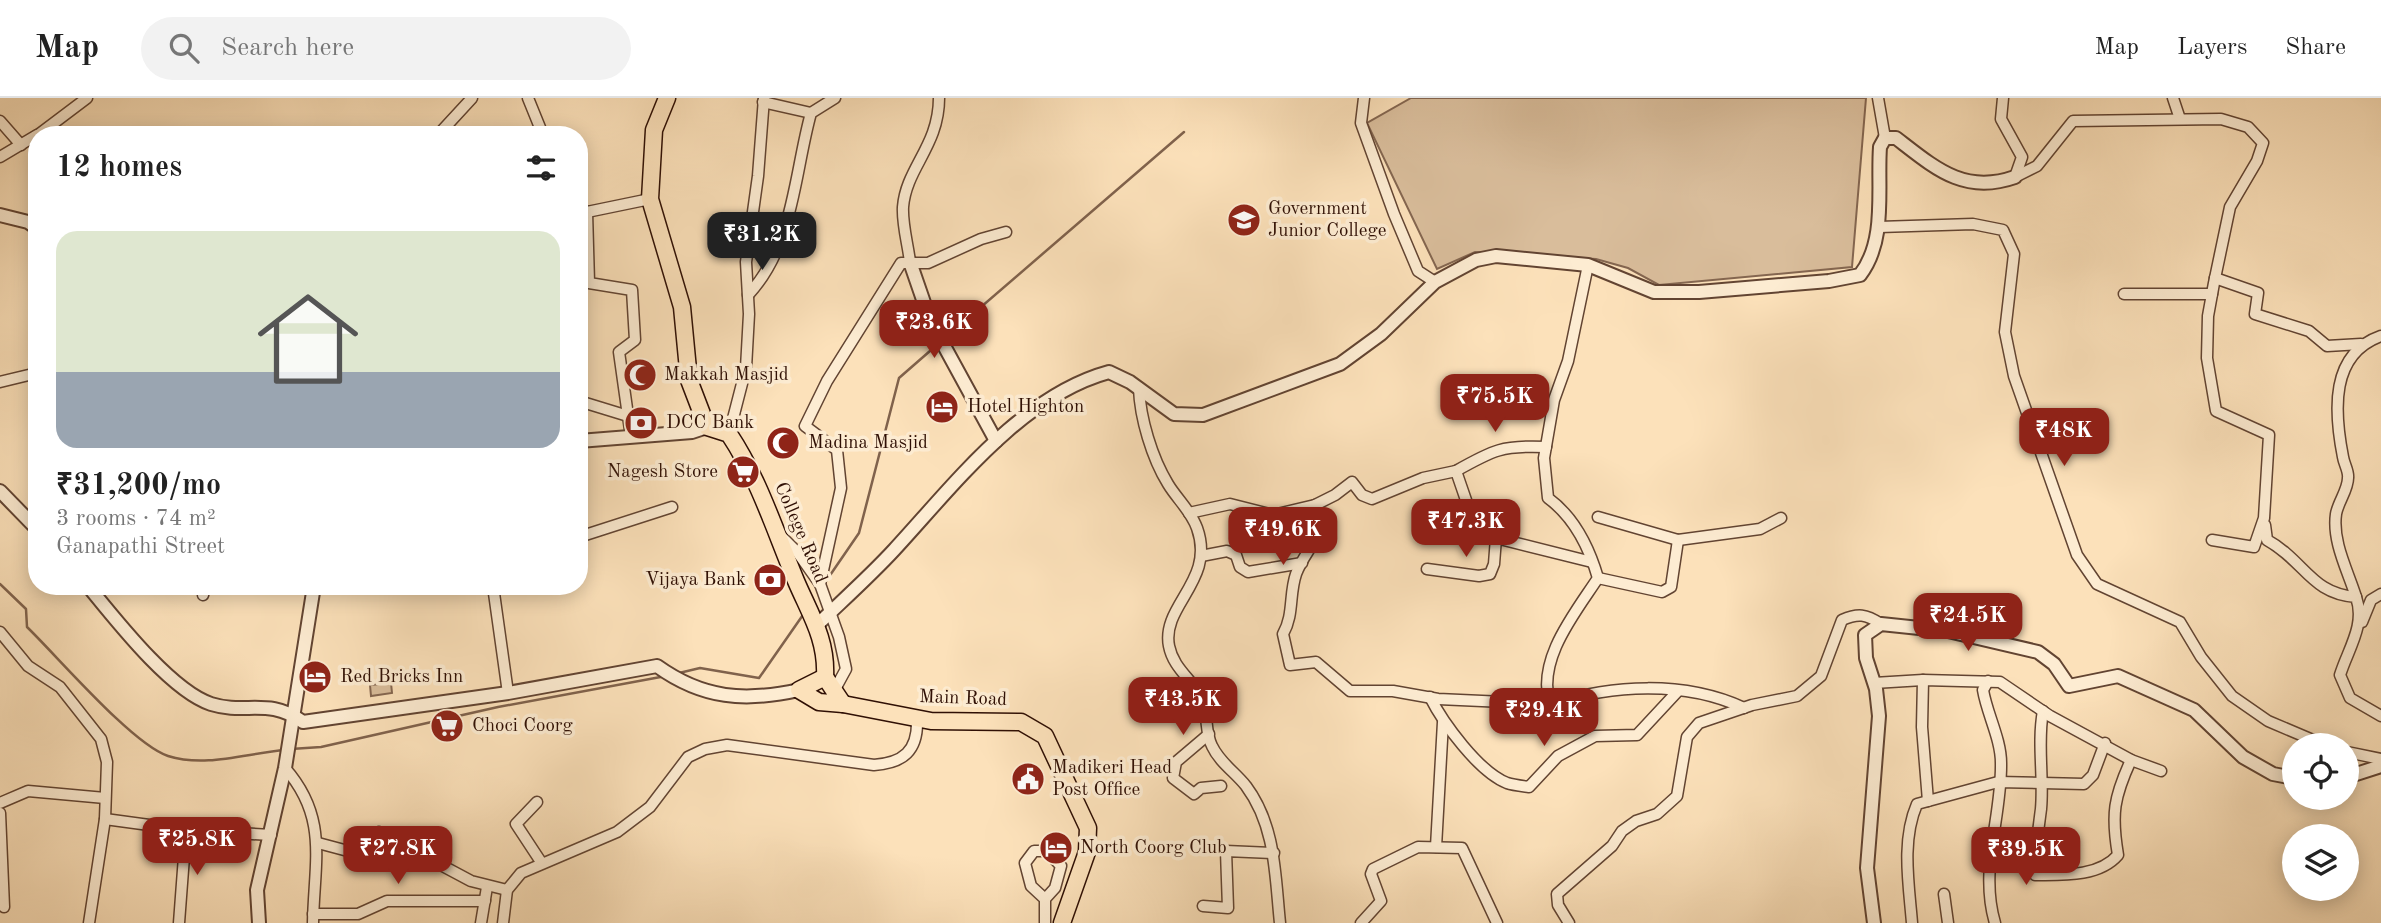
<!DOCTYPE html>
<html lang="en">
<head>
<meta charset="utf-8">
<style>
  :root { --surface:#fff; --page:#f2f2f2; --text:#222; --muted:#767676; --line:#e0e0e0; --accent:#8f2418 }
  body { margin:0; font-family:"Old Standard TT",serif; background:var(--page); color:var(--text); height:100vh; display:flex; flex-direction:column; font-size:26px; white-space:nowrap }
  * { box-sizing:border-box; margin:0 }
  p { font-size:23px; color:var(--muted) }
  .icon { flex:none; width:38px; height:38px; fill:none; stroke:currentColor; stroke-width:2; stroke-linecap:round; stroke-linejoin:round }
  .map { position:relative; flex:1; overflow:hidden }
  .drawer { position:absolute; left:28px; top:28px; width:560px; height:469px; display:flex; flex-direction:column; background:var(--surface); border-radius:28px; box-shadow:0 4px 18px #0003 }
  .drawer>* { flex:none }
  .controls { position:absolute; left:2282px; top:635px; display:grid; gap:14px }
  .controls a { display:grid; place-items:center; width:77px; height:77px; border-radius:50%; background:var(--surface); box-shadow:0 4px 18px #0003; font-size:35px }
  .price { position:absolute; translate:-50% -60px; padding:0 16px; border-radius:14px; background:var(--accent); color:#fff; font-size:23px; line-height:46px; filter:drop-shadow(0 2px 4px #0008) }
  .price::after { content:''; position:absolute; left:50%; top:42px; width:21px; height:16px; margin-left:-10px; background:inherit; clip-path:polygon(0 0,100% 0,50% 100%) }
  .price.active { background:#222; color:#fff }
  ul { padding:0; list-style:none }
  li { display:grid; align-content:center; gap:14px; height:371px; padding:0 28px }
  li span { display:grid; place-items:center; height:217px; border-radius:21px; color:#555 }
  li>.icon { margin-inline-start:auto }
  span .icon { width:126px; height:126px; fill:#fffc; stroke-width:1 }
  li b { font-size:30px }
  h2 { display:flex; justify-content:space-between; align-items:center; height:84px; padding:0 28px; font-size:30px }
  header { display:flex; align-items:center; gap:42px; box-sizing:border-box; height:98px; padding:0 35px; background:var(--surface); border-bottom:2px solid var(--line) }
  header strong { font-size:33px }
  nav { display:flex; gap:38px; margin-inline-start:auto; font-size:24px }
  .search { width:490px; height:63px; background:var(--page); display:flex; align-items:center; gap:18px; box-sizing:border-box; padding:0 24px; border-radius:38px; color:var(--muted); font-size:26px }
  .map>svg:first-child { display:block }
  .green { fill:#d9bd9b; stroke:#846650; stroke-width:2 }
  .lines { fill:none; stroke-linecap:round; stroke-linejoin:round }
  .stream { stroke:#80624c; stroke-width:2.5 }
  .minor-casing { stroke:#624432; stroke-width:13 }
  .tertiary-casing { stroke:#624432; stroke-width:16 }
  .primary-casing { stroke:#2f0f04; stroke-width:19 }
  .minor { stroke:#fdecd2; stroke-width:10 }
  .tertiary { stroke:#fdecd2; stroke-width:12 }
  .primary { stroke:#fce1ba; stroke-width:16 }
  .labels { text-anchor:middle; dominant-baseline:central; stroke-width:7; stroke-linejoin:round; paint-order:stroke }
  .poi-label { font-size:19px; fill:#2f0f04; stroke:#fdecd2; text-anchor:start }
  .street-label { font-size:19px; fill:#2f0f04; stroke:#fdecd2 }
</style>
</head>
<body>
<header>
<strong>Map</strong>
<div class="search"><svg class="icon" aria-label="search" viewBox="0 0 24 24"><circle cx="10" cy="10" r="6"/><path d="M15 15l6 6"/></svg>Search here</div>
<nav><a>Map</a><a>Layers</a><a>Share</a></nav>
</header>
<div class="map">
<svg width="2381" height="825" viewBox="0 0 2381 825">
  <rect width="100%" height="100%" fill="#fce1ba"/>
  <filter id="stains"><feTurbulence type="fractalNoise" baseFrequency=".00286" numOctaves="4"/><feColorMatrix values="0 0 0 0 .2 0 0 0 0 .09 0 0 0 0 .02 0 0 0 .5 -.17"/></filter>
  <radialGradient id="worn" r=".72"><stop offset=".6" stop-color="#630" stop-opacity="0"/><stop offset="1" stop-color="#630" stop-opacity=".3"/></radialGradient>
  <g class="green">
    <polygon points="1411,0 1866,0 1852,169 1659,187 1628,170 1596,161 1475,154 1437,171 1367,25"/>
    <polygon points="391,585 392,595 371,598 370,587"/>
  </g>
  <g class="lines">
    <g class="stream">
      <polyline points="945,240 1184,34"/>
      <path d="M0,486l26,25 1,18c31,30 105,117 141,129 38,12 79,-3 117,-6"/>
      <polyline points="824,486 859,435 899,280 938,246"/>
      <polyline points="679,575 700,570 759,580 805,514"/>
      <polyline points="291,651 321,649 498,609 666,578"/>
    </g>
    <defs>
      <g id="minor">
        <polyline points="528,0 543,37"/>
        <polyline points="1364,0 1361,25 1394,116 1418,173 1435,184"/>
        <polyline points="1878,0 1885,40"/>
        <polyline points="2003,0 2001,21 2022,59 2015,79"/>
        <polyline points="2173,0 2180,21"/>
        <polyline points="763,4 811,15"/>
        <polyline points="0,23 21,47"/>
        <polyline points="38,37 87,0"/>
        <polyline points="438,37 472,0"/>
        <polyline points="0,59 37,37"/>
        <polyline points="2015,79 2037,68 2073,23 2221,21 2248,29 2263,45 2257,63 2230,109 2214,185 2208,218 2207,260 2216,313 2269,337 2264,420 2254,449 2212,442"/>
        <polyline points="579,109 587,114 589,185 632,192 635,242 619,254 631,339"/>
        <polyline points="587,114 650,101"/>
        <polyline points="1879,129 1973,126 2003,132 2014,156 2005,234 2014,278 2077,457 2097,486 2180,524 2201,559 2232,598 2268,623 2327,648"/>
        <path d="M910,164c-2,-17 -8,-38 -7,-55 3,-39 36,-61 36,-109"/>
        <path d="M1588,167l-20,96 -14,39 -10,58 4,40c26,19 41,49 50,80 -23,35 -62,82 -48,126 62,-19 133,-24 194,4"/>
        <polyline points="2215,180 2258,195 2255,216 2309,233 2327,248 2361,246"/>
        <polyline points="2124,196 2212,196"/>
        <path d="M748,197c46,-49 46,-121 63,-182l24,-15"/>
        <polyline points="0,284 37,275"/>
        <path d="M1139,290c1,30 13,70 29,96 9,15 23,27 29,44 19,53 -36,77 -28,118 4,21 21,32 31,49 9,16 4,36 12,51 8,17 23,26 34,40 30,40 29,90 34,137"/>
        <polyline points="579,303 628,318"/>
        <polyline points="729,336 746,270 749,216 746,164 758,78 764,0"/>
        <path d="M1456,373c37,-21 47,-26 90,-24"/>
        <path d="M1315,407l8,15c-7,25 -19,33 -27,54 -7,20 -2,41 -13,60l7,31 26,-3 34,29h43l45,8 112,5"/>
        <polyline points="1189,415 1230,406 1273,417 1315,407 1335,397 1352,384 1362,397 1372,401 1423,380 1456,373 1478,437"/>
        <polyline points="1598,419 1678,442 1760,431 1781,420"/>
        <path d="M2265,427l2,15c38,21 44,54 89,57 10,28 -8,52 -16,78l10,23 31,18"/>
        <polyline points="1435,431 1496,440 1592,464"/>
        <polyline points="579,439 672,409"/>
        <polyline points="782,439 798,455 820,486 841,390 837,352 805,328 827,283 901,165 928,165 981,141 1006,134"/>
        <polyline points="1201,458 1227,453 1236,457 1240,469 1248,474 1302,465"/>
        <polyline points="1427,471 1479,478 1490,476 1494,466 1496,440"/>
        <polyline points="1598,480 1662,494 1671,489 1678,442"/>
        <polyline points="820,486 839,539 846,571 834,593"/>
        <polyline points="493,488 508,595"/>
        <polyline points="203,497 205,488"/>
        <path d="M2356,499c-8,-26 -24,-55 -20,-83 2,-12 12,-24 12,-36 1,-7 -4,-14 -5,-21 -9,-46 -13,-103 38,-121"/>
        <polyline points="2362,524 2371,502 2381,496"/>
        <polyline points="0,534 28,568 60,589 101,641 107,664 105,721 89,825"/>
        <polyline points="1923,582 1922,629 1928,703"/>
        <path d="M1988,583l-5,9c4,24 18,49 18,73 1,54 -22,106 -6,160"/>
        <polyline points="1874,585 1923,582 2000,584 2050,618 2131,662 2161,673"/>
        <path d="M1430,599c13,26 49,75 77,86 6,2 15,3 22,4l29,-31 37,-20 42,-1 40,-43"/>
        <path d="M2043,613c-6,33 1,65 -2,98 -3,23 -6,43 -6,66 28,0 64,2 83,-20 -7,-41 -4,-58 13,-95"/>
        <polyline points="1209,636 1176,664 1173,680 1194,696 1201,690 1221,688"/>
        <polyline points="2347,654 2381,661"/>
        <path d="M285,670c44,50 29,94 28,155"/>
        <polyline points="537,704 516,726 541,764"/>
        <polyline points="0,705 28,693 105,700"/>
        <polyline points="0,715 4,809"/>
        <polyline points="105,721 186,732 271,737"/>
        <polyline points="318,745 348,753 379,734 471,783 507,792"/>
        <polyline points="1436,749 1443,624"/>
        <polyline points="1944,796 1948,825"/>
        <polyline points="1203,808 1228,810 1226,753 1274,755"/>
        <polyline points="313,816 358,816 387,803 485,803"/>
        <polyline points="179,825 186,732"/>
        <polyline points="481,825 487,789"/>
        <path d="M503,825l4,-33 14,-17 96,-41 33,-25 38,-50 17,-8 22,-4 147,20c29,-2 44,-14 43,-45"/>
        <polyline points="1045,825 1045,801 1055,790 1061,768 1047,753 1034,753 1025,765 1031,788 1045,801"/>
        <polyline points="1361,825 1381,803 1371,776 1373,771 1418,749 1462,750 1497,825"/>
        <path d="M1569,825l-11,-18 -1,-11 55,-48 10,-15 14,-10 21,-7 20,-18 10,-59 12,-14 53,-18 45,-9 24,-20 21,-56c16,-7 24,-6 39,4"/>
        <path d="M1912,825c-3,-38 -11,-82 5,-119l81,-22 86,2 9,-9 12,-32"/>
      </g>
      <g id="tertiary">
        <polyline points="0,117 28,124 37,130"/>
        <polyline points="910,164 930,222 996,343"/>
        <polyline points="579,343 692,334 707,329"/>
        <polyline points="0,393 37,431"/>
        <path d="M88,488c27,33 83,105 123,118 35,11 57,-7 92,18l205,-29 149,-27c46,33 88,36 142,24"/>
        <path d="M818,526c25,-24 52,-48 76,-74 60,-65 127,-154 215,-178l21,10 44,32 29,1 137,-51 41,-30 54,-52 41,-22 20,-4 92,9 66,27h45l130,-11 31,-6c27,-35 17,-87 20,-128l5,-9h11c39,30 68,57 119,39"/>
        <polyline points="2347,679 2381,668"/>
        <polyline points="259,825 257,792 285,670 314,488"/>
        <polyline points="1874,825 1867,770 1879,618 1876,591 1866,560 1865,537 1881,526 1948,533 2038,554 2054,566 2069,588 2118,578 2194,612 2243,659 2273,676 2294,680"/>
      </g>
      <g id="primary">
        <path d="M667,0l-13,32 -4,69 32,108 7,73 18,47 22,7c30,45 46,97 67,147 14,33 31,58 29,96"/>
        <polygon points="825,579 843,606 819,604 799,592"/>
        <polyline points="843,606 931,623 1021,624 1045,638 1088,730 1087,754 1062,825"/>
      </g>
    </defs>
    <use href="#minor" class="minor-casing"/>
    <use href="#tertiary" class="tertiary-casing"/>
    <use href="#primary" class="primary-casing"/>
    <use href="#minor" class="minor"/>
    <use href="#tertiary" class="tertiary"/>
    <use href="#primary" class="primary"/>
  </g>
  <defs>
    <symbol id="university-disc" viewBox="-11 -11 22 22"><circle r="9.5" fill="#8f2418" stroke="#fdecd2"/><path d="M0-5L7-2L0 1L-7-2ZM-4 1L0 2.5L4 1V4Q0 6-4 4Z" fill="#fff"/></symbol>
    <symbol id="mosque-disc" viewBox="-11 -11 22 22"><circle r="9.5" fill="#8f2418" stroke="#fdecd2"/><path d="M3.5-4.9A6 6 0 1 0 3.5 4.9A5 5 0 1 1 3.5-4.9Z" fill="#fff"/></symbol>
    <symbol id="hotel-disc" viewBox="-11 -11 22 22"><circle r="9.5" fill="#8f2418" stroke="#fdecd2"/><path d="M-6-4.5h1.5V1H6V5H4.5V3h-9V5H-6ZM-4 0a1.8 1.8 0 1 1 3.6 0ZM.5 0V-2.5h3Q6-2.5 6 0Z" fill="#fff"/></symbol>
    <symbol id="bank-disc" viewBox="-11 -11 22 22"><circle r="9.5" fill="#8f2418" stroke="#fdecd2"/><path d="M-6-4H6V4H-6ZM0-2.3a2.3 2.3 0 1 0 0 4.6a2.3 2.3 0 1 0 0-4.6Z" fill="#fff"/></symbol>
    <symbol id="supermarket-disc" viewBox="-11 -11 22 22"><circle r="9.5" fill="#8f2418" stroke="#fdecd2"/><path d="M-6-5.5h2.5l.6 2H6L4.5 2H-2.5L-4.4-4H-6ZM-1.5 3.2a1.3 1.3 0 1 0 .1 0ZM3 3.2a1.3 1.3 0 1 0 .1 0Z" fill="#fff"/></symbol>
    <symbol id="civic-disc" viewBox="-11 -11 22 22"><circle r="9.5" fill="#8f2418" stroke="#fdecd2"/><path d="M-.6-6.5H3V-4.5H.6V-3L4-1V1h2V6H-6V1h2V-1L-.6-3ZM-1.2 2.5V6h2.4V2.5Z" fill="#fff"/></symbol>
  </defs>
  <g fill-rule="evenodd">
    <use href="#university-disc" x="1225" y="103" width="38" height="38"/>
    <use href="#mosque-disc" x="621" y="258" width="38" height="38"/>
    <use href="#hotel-disc" x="923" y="290" width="38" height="38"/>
    <use href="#bank-disc" x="622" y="306" width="38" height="38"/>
    <use href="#mosque-disc" x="764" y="326" width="38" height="38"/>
    <use href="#supermarket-disc" x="724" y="355" width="38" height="38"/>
    <use href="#bank-disc" x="751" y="463" width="38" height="38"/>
    <use href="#hotel-disc" x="296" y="560" width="38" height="38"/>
    <use href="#supermarket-disc" x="428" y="609" width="38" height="38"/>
    <use href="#civic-disc" x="1009" y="662" width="38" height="38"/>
    <use href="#hotel-disc" x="1037" y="731" width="38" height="38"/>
  </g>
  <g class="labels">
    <g class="poi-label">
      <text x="1268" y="111">Government<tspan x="1268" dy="22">Junior College</tspan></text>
      <text x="664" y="277">Makkah Masjid</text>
      <text x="967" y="309">Hotel Highton</text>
      <text x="666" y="325">DCC Bank</text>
      <text x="808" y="345">Madina Masjid</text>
      <text x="718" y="374" text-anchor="end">Nagesh Store</text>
      <text x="746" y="482" text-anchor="end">Vijaya Bank</text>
      <text x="340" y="579">Red Bricks Inn</text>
      <text x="472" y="628">Choci Coorg</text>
      <text x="1052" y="670">Madikeri Head<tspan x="1052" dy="22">Post Office</tspan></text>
      <text x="1080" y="750">North Coorg Club</text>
    </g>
    <g class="street-label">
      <text transform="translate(800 435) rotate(67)">College Road</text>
      <text transform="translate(963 601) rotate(2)">Main Road</text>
    </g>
  </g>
  <rect width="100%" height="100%" filter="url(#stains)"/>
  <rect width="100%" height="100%" fill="url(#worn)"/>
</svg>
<div class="controls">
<a><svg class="icon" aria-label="locate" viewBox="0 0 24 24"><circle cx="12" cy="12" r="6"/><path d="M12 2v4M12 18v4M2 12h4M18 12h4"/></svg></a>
<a><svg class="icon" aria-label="layers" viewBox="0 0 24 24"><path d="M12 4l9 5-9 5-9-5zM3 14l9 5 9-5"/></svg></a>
</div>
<b class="price active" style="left:762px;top:174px">₹31.2K</b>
<b class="price" style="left:934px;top:262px">₹23.6K</b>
<b class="price" style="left:1495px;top:336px">₹75.5K</b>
<b class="price" style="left:2064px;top:370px">₹48K</b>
<b class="price" style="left:1466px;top:461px">₹47.3K</b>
<b class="price" style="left:1283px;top:469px">₹49.6K</b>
<b class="price" style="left:1968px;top:555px">₹24.5K</b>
<b class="price" style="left:1183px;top:639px">₹43.5K</b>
<b class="price" style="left:1544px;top:650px">₹29.4K</b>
<b class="price" style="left:197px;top:779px">₹25.8K</b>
<b class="price" style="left:398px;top:788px">₹27.8K</b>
<b class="price" style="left:2026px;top:789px">₹39.5K</b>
<section class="drawer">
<h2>12 homes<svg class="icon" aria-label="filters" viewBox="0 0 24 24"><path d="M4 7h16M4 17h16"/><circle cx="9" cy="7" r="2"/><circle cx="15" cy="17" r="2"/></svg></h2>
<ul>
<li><span style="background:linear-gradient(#dfe7d0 65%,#9aa5b1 0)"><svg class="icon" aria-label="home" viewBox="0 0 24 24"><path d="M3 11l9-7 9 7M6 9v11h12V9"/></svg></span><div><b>₹31,200/mo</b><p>3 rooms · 74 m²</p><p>Ganapathi Street</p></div></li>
</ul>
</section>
</div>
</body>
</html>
